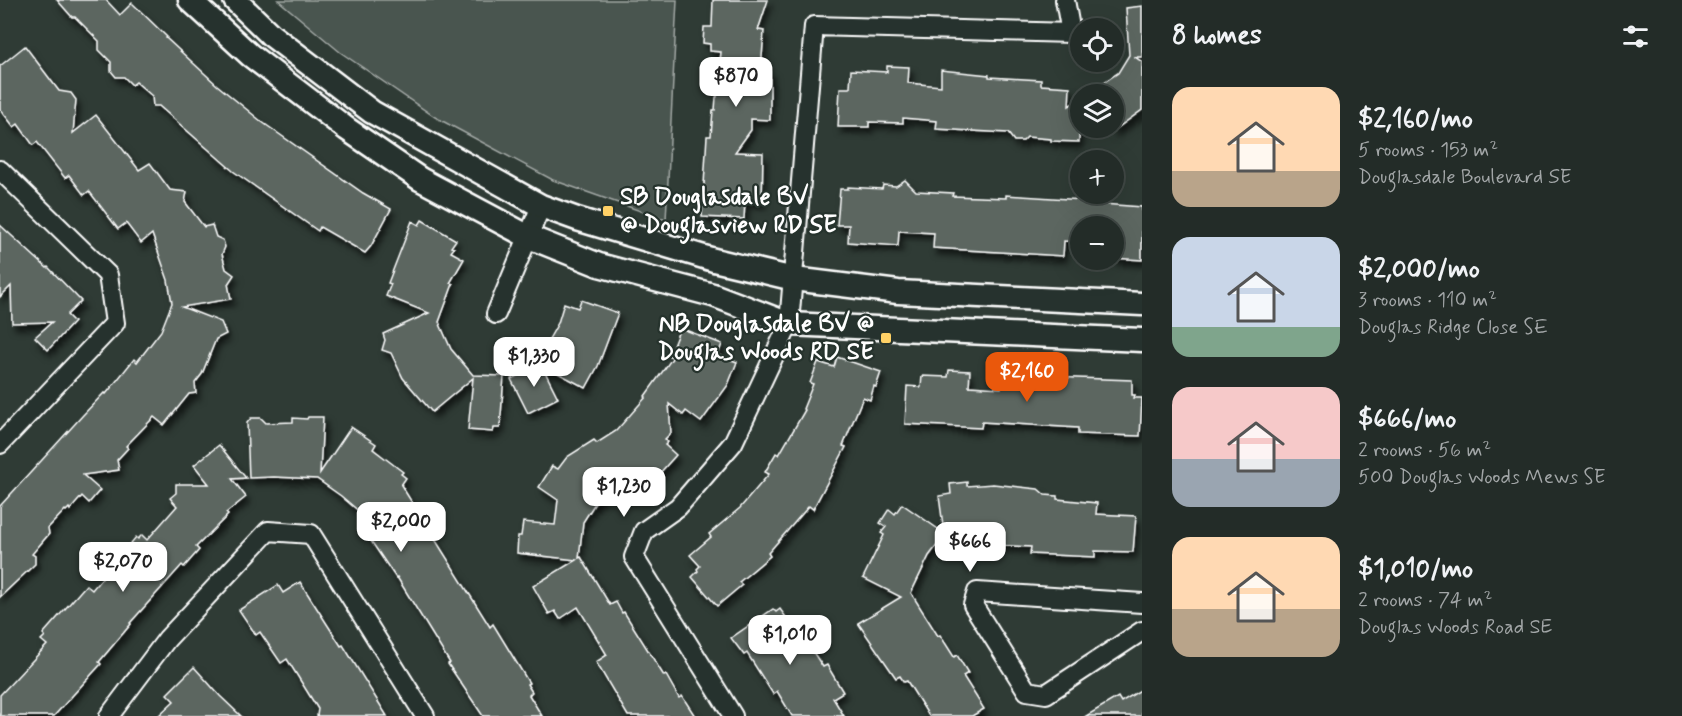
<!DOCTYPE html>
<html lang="en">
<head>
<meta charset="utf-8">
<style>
  :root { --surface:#232c28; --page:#2f3834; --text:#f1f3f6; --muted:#a3a7a8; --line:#404845; --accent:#ea580c }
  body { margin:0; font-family:Mynerve,sans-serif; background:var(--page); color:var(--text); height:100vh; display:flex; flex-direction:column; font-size:22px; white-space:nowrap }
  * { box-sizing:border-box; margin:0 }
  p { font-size:20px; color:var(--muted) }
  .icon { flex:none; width:33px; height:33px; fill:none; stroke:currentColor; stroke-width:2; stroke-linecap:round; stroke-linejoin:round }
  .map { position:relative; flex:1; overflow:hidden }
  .side { display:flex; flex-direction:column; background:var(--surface); width:540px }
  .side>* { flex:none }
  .controls { position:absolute; left:1070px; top:18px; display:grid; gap:12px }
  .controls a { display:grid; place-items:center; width:54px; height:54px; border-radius:50%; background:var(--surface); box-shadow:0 6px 24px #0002,0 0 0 2px var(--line); font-size:30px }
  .price { position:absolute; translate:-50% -51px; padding:0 14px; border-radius:12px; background:#fff; color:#222; font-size:20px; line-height:39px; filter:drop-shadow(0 2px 3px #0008) }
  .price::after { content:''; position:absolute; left:50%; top:36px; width:18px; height:14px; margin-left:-9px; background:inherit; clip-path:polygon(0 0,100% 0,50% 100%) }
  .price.active { background:var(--accent); color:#fff }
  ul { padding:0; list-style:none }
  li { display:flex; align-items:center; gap:18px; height:150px; padding:0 30px }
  li span { display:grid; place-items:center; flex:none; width:168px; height:120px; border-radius:18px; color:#555 }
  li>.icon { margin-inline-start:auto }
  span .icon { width:72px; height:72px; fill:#fffc; stroke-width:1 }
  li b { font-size:26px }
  h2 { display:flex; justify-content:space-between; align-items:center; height:72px; padding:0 30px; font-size:26px }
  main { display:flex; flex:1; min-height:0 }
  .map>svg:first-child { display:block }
  .green { fill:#4a544f; stroke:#a4aaa7; stroke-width:1.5 }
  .building { fill:#5b6661; stroke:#fff; stroke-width:1.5; filter:url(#shadow) }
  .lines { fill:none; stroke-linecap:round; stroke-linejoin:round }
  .minor-casing { stroke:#fff; stroke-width:22 }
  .tertiary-casing { stroke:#fff; stroke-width:27 }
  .minor { stroke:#26332d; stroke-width:18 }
  .tertiary { stroke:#26332d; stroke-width:22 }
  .poi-dot { fill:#ffd166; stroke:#26332d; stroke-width:2 }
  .labels { text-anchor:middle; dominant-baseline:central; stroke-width:4.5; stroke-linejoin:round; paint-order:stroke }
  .poi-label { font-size:24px; font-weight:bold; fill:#fff; stroke:#26332d; text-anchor:start }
</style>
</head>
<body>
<main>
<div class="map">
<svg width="1142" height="716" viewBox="0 0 1142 716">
  <defs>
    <filter id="shadow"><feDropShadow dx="3.5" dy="6" stdDeviation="3" flood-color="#0009"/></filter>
  </defs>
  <rect width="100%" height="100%" fill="#2f3b35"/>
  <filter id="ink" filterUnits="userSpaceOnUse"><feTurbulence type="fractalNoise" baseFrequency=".0167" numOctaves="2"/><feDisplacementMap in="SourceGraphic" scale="12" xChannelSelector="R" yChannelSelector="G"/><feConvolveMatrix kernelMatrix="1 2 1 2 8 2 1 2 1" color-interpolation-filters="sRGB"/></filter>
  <g filter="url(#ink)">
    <polygon class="green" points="278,0 677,0 666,220 553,180 435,117 340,52"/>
    <g class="building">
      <polygon points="57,0 106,0 120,15 132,3 167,37 166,38 217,85 262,122 363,193 391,209 371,246 365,253 320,227 318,231 233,171 159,106 153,106 152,96 136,82 132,85 124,77 116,77 111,71 111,62 99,50 99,41 75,17 72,17"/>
      <polygon points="713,0 768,0 758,30 764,31 761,70 770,71 770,120 751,119 751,130 735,152 763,153 762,202 745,201 744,219 702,217 707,136 711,136 713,110 715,110 716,97 717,97 721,52 710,51 710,44 703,43 704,27 712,27"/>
      <polygon points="1142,6 1142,57 1135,57 1142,62 1142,110 1113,131 1113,94 1086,94 1118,73 1129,55 1126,8"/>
      <polygon points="25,46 59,91 71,93 76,100 73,133 96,115 139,170 150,163 170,190 187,192 185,202 204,227 212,225 216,237 223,240 225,247 222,254 226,269 234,275 228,284 231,299 182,307 221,322 226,334 216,339 202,374 195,383 196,393 189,394 164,425 154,417 126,446 128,448 117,460 119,470 83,475 100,490 89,503 82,496 70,510 69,508 66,511 65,510 48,528 49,534 32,554 35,556 35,564 0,597 0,506 83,415 104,393 106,394 134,359 137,362 161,331 172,303 168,280 152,234 141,243 126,223 118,229 89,191 84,195 69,175 65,178 37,142 33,145 18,124 14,127 0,109 0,66"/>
      <polygon points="887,66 909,67 908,83 941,86 941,70 989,75 989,77 1041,80 1041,85 1070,87 1069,106 1080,99 1079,142 1051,141 1051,139 1027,137 1023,141 1014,141 1008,133 936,129 937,121 903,118 903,123 869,122 869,127 838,127 840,88 850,88 851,70 887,72"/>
      <polygon points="905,180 916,191 953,193 952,196 1006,198 1006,195 1099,201 1102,204 1142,207 1142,260 1113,258 1113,226 1078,225 1076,242 1064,241 1063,256 933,248 934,233 899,231 898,246 848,242 849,225 837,225 840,189 848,189 848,187 882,189 883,185 896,186"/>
      <polygon points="422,220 456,240 451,247 454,248 451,252 464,259 450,283 453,284 439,322 451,349 473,375 504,376 500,428 494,428 493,432 468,430 473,378 432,412 403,378 391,353 382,350 385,340 383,334 429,313 386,296 391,284 388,283 412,221 419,225"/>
      <polygon points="0,225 47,268 48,267 81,301 67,315 74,322 48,350 35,337 52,322 12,323 11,286 0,297"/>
      <polygon points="581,300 618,313 598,366 586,388 541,364 558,356 544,348 558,323 564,303 578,308"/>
      <polygon points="680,328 722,344 718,355 737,362 728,385 701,422 686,411 683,415 669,404 671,433 665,439 668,442 665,445 676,455 659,474 658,472 630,490 629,488 620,493 611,478 583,522 579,558 581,557 610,605 616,602 622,613 624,612 664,676 666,675 679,698 682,696 695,716 628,716 596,662 607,655 578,607 560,619 555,611 549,614 533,586 576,560 517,553 518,536 521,536 523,522 555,525 558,500 539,487 552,466 558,469 567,457 594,440 597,443 616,431 646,397 645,396 673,357 669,356"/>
      <polygon points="837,357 881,372 876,387 874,386 870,400 863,397 843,446 846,447 813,509 809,506 768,553 770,556 739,582 742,585 717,606 692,577 698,571 697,569 700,566 690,555 711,537 709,534 740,508 769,474 765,472 776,453 779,455 805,410 803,409 813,384 810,383 818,362 834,367"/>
      <polygon points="541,364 558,398 528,413 511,379"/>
      <polygon points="949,370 970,371 969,386 1001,388 1002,373 1023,374 1022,376 1132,380 1132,395 1135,395 1134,398 1142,398 1140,436 1078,434 1078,428 982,422 981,428 905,424 907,386 921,387 922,376 948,377"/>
      <polygon points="308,417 323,417 320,473 351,427 376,444 373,449 403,472 401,474 406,478 401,485 490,627 493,624 529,683 527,684 532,692 529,695 542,716 483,716 448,664 450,663 397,577 396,578 369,538 381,530 341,496 317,479 274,477 249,478 247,423 251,418 261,418 266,423 293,422 293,418 307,419"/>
      <polygon points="219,445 246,478 232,479 246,497 226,513 228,515 196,547 199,550 184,567 182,565 130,623 131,624 99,662 101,664 54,716 0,716 0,695 47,645 41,640 45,636 43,634 86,585 92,590 136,537 138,539 142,535 147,540 177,506 170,498 176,493 176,484 209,484 194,465"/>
      <polygon points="967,482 967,486 993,484 1038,489 1045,495 1057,496 1057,499 1097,503 1096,514 1136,516 1133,552 1095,551 1095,557 1030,554 1031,547 993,545 993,537 938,544 929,556 911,593 938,636 940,635 954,657 957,655 968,673 963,676 984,709 972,716 929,716 907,681 904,682 900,676 896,678 858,623 901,597 863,578 884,535 881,533 886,527 880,523 889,509 895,514 902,504 944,533 939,496 951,494 950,484"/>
      <polygon points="300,582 341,646 343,645 387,716 317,716 318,709 287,659 281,663 260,632 256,635 239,610 278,585 283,593"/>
      <polygon points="773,609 776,612 780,609 801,638 803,637 823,667 827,665 843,692 833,698 844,716 792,716 777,691 773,694 747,653 744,655 731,638"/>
      <polygon points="194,667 220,696 241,716 158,716 174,701 167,694"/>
      <polygon points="1142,689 1142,716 1086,716 1118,697 1121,702"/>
    </g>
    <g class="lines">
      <defs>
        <g id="minor">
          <polyline points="0,170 108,275 115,323 0,444"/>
          <polyline points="496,314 541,206"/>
          <polyline points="1142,603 977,592 973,605 1027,691 1046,694 1142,631"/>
          <polyline points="109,716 167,639 268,531 311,534 425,716"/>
          <polyline points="733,716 634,557 644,531 678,507 733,443 789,324 814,26 1071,33 1065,0"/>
        </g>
        <g id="tertiary">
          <polyline points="190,0 250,55 347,129 420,179 529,237 599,265 713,295 789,324 1142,340"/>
          <polyline points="235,0 271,35 372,112 541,206 577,219 714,260 794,279 898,292 1142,304"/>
        </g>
      </defs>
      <use href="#minor" class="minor-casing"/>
      <use href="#tertiary" class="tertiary-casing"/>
      <use href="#minor" class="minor"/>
      <use href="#tertiary" class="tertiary"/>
    </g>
  </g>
  <g class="poi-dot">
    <rect x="602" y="205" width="12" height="12" rx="3"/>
    <rect x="880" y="332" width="12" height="12" rx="3"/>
  </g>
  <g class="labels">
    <g class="poi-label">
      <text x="620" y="197">SB Douglasdale BV<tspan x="620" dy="28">@ Douglasview RD SE</tspan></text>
      <text x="874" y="324" text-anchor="end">NB Douglasdale BV @<tspan x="874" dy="28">Douglas Woods RD SE</tspan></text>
    </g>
  </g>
</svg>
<div class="controls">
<a><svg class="icon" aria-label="locate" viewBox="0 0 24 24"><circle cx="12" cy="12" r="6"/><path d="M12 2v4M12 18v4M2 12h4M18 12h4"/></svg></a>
<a><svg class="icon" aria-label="layers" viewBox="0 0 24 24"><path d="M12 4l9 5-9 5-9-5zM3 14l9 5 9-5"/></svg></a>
<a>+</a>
<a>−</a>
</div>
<b class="price" style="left:736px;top:108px">$870</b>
<b class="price" style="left:534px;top:388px">$1,330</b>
<b class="price active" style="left:1027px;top:403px">$2,160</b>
<b class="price" style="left:624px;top:518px">$1,230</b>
<b class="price" style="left:401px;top:553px">$2,000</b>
<b class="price" style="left:970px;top:573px">$666</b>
<b class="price" style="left:123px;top:593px">$2,070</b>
<b class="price" style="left:790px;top:666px">$1,010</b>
</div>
<section class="side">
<h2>8 homes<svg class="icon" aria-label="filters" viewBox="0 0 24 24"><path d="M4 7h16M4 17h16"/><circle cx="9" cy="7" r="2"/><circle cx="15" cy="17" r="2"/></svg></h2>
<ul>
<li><span style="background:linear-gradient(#ffd9b3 70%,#b9a48a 0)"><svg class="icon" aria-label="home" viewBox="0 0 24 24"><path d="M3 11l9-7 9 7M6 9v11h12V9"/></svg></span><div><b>$2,160/mo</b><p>5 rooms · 153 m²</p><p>Douglasdale Boulevard SE</p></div></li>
<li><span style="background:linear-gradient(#c9d6e8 75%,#7fa58c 0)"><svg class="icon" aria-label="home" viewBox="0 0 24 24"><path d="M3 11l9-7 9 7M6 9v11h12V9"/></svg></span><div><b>$2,000/mo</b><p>3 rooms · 110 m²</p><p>Douglas Ridge Close SE</p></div></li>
<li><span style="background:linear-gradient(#f6c9c9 60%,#9aa5b1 0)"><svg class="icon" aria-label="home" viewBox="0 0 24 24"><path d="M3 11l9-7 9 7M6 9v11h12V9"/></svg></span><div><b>$666/mo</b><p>2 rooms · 56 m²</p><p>500 Douglas Woods Mews SE</p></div></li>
<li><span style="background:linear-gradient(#ffd9b3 60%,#b9a48a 0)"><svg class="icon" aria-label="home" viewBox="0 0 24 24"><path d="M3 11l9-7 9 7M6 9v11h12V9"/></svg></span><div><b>$1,010/mo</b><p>2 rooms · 74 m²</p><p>Douglas Woods Road SE</p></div></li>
</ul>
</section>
</main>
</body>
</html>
